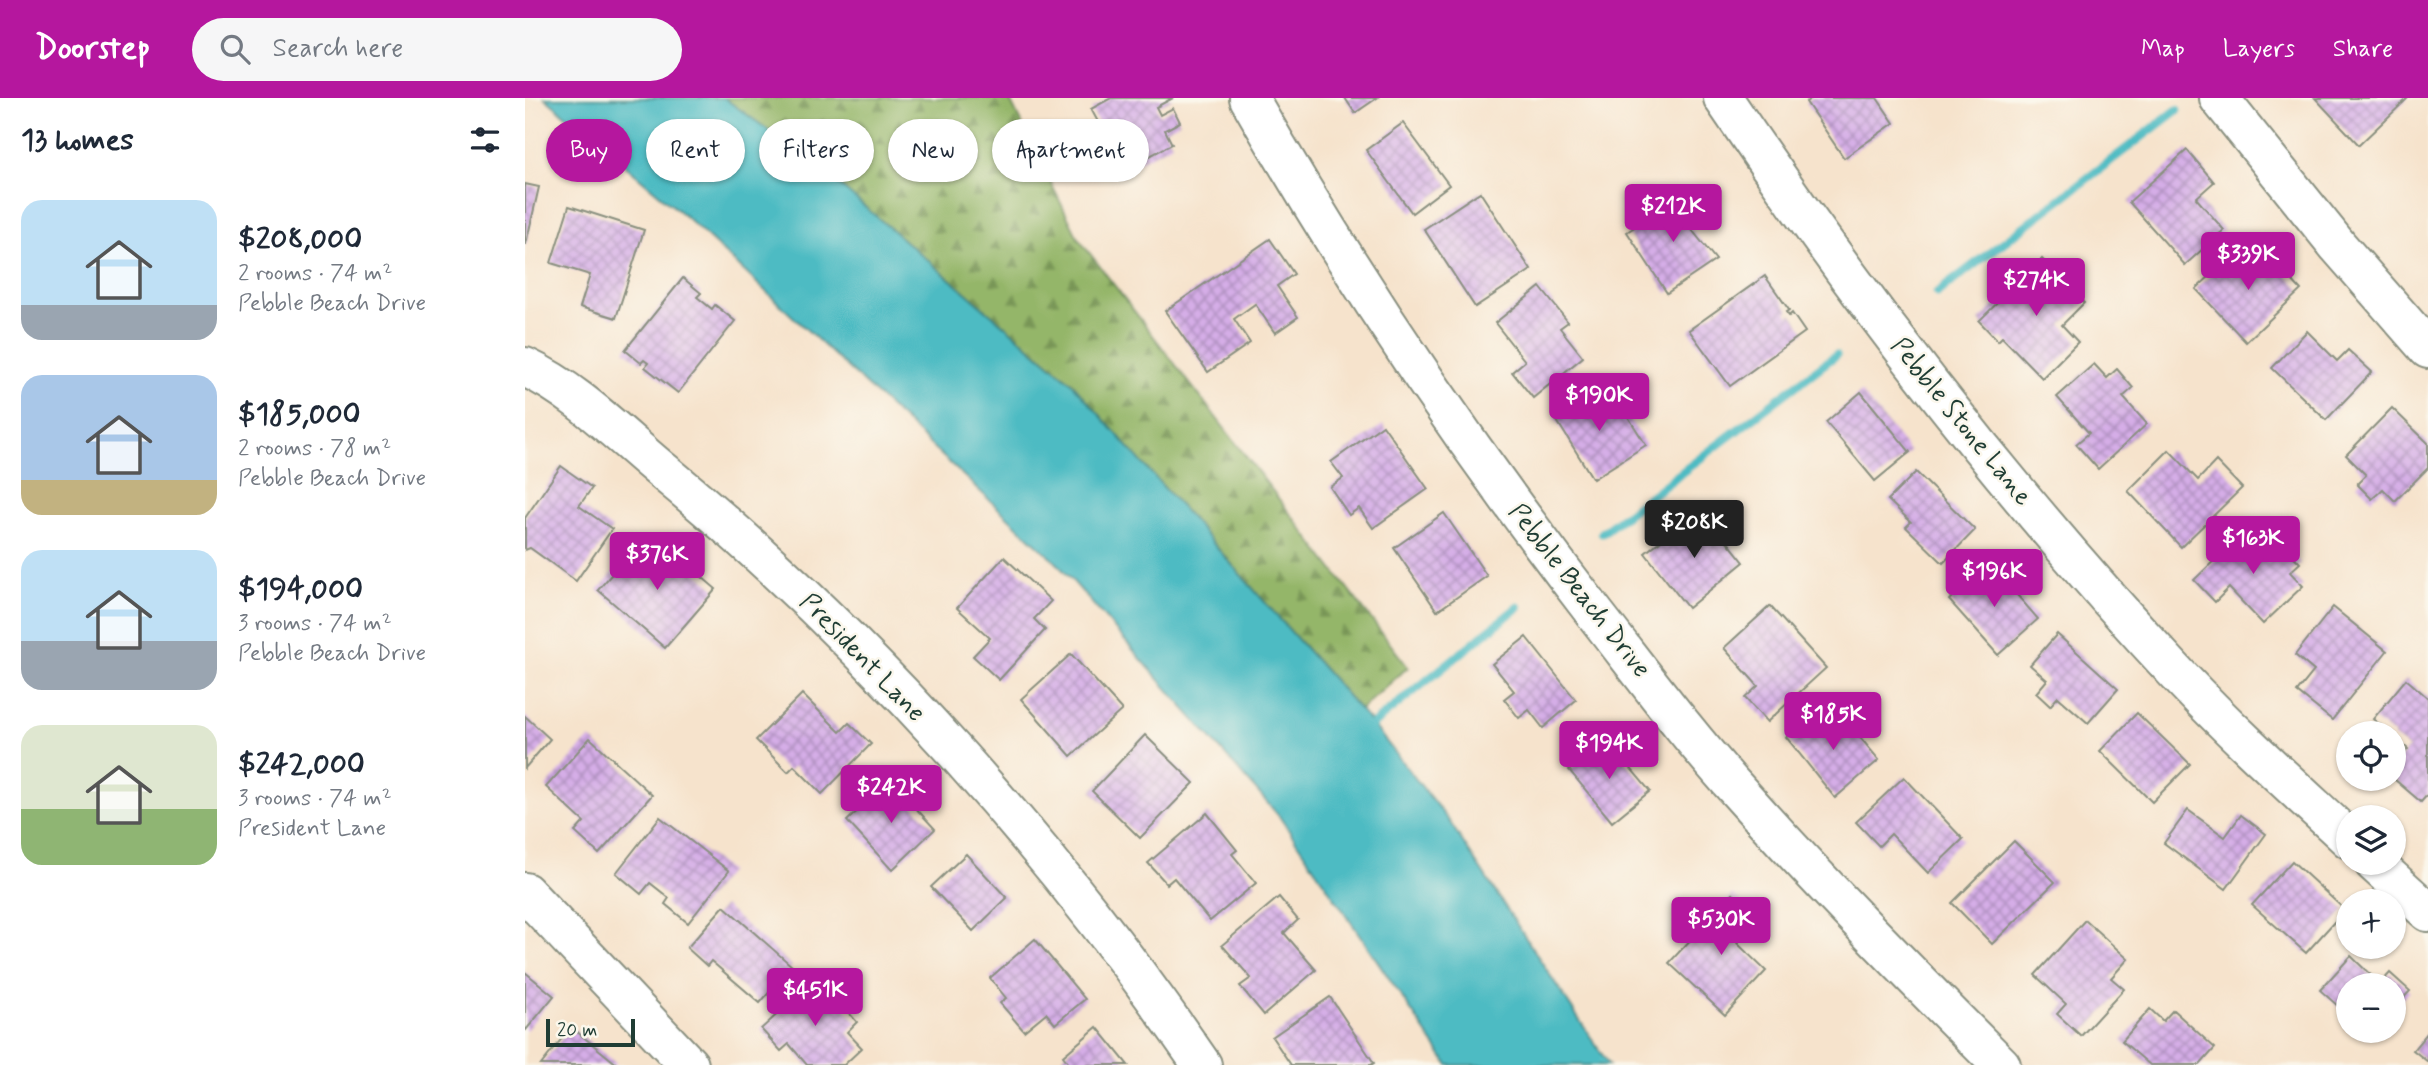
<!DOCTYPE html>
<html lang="en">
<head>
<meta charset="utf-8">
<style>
  :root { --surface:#fff; --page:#f6f6f7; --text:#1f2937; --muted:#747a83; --accent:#b5179e }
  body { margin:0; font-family:Mynerve,sans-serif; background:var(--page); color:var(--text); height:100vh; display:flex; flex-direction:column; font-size:26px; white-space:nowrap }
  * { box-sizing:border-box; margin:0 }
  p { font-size:23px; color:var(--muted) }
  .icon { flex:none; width:38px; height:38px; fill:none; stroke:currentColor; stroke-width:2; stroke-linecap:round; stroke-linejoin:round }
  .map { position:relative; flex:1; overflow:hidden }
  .drawer { display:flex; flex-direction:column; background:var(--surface); width:525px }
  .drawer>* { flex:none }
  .banner { position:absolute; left:21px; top:21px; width:665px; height:63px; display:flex; gap:14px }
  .controls { position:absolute; left:1811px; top:623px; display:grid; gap:14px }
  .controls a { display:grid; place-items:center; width:70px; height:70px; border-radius:50%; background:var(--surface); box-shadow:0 2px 5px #0004; font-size:35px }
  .scale { position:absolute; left:21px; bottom:18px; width:89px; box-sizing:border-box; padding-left:7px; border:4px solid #1f3d34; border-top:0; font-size:19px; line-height:24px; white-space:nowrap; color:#1f3d34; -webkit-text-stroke:5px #fbf7ec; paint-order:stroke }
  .price { position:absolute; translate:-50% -60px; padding:0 16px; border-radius:7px; background:var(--accent); color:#fff; font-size:23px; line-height:46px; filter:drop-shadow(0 2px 4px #0008) }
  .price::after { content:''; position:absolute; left:50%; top:42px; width:21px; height:16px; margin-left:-10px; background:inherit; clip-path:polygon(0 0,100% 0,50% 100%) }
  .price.current { background:#222; color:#fff }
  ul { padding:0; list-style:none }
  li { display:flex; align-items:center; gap:21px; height:175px; padding:0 21px }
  li span { display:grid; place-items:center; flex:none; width:196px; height:140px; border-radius:21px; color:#555 }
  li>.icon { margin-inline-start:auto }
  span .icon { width:84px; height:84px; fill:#fffc; stroke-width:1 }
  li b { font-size:30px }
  h2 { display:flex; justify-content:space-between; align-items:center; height:84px; padding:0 21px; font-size:30px }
  .pill { padding:0 24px; border-radius:32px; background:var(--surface); box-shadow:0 2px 5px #0004; font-size:24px; line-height:63px }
  .pill.current { background:var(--accent); color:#fff }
  header { display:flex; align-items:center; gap:42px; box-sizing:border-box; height:98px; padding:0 35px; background:var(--accent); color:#fff }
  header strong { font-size:33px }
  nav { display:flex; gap:38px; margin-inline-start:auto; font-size:24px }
  .search { width:490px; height:63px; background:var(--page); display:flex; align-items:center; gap:18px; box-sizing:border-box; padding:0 24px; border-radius:38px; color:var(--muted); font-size:26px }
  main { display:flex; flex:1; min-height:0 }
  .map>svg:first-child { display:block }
  .forest { fill:url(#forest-firs); stroke:#5a7a4e; stroke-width:2 }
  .water { fill:#4dbbc3; stroke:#367c7c; stroke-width:2 }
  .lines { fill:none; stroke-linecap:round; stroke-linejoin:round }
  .stream { stroke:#4dbbc3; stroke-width:9 }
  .building { fill:url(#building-cross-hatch) }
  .minor-casing { stroke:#8a9080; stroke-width:42 }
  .minor { stroke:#fff; stroke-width:38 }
  .labels { text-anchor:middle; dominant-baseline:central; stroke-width:5; stroke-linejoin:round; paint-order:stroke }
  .street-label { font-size:26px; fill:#1f3d34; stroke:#fbf7ec }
</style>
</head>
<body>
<header>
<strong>Doorstep</strong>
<div class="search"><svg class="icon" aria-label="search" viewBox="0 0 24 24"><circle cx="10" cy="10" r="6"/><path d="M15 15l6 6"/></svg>Search here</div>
<nav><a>Map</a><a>Layers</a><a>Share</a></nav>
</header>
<main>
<section class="drawer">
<h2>13 homes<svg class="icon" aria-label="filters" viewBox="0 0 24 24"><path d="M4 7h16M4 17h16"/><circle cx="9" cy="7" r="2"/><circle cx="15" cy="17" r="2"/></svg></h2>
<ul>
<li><span style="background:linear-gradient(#bfe0f5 75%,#9aa5b1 0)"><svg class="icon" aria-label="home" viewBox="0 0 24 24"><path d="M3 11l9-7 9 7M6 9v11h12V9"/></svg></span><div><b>$208,000</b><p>2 rooms · 74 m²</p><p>Pebble Beach Drive</p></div></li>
<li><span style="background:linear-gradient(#a9c7e8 75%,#c2b280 0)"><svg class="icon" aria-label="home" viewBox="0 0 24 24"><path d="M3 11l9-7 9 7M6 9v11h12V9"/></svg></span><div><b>$185,000</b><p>2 rooms · 78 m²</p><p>Pebble Beach Drive</p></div></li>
<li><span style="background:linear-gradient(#bfe0f5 65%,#9aa5b1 0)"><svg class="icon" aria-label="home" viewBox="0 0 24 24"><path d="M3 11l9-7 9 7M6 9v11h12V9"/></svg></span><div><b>$194,000</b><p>3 rooms · 74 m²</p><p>Pebble Beach Drive</p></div></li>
<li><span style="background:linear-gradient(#dfe7d0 60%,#8fb573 0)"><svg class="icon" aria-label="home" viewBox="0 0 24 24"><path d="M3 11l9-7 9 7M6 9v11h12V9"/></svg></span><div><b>$242,000</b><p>3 rooms · 74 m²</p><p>President Lane</p></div></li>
</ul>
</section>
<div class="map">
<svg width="1903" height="967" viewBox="0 0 1903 967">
  <defs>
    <pattern id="forest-firs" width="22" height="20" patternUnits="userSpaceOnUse" patternTransform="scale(1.75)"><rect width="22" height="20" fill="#94b669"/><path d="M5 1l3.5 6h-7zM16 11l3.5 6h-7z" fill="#789557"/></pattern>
    <pattern id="building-cross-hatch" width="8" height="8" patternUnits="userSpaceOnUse" patternTransform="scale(1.75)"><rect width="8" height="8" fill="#d5ade7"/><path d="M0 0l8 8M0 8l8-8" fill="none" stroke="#ac8ebc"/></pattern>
  </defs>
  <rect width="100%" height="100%" fill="#fbf7ec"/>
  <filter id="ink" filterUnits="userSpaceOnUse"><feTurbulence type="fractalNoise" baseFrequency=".0143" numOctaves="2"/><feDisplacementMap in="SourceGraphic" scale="14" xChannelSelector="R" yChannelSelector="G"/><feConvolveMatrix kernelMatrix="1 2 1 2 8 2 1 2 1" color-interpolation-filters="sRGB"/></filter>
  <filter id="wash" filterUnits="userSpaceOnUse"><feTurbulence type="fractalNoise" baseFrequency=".00686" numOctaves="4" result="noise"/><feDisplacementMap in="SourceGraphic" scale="28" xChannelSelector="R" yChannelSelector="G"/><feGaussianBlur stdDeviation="1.57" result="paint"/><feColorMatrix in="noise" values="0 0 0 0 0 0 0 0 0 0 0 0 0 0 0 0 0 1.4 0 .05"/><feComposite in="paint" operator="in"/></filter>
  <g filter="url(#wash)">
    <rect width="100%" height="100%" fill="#f6e3cc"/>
    <polygon class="forest" points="199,0 484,0 553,140 883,569 835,612 546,284 286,63"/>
    <polygon class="water" points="20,0 199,0 286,63 546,284 848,627 924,723 1084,967 923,967 754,718 531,464 161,119"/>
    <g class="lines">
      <g class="stream">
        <polyline points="1412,195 1652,12"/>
        <polyline points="1077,435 1311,257"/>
        <polyline points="848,626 993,509"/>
      </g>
    </g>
    <g id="blocks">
      <g class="building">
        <polygon points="586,0 648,0 631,9 635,17 648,10 655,24 640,32 647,46 599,72 566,11"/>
        <polygon points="820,0 852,0 830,15"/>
        <polygon points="1287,0 1352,0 1369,25 1319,60 1281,4"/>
        <polygon points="1790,0 1883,0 1834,47"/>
        <polygon points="878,25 924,87 887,115 841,52"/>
        <polygon points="1662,52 1689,84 1671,100 1699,132 1660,167 1604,104"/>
        <polygon points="0,86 14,89 1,146 0,146"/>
        <polygon points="955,94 1006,172 950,209 899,131"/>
        <polygon points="1168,97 1179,116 1163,127 1191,162 1142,195 1102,134 1148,104 1151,109"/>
        <polygon points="44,108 119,132 91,220 55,209 65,177 26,165"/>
        <polygon points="745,141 769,176 752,188 773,219 750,235 730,206 709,221 725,245 683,274 640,213"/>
        <polygon points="1720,145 1747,174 1754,168 1776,192 1721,244 1671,191"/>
        <polygon points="1517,161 1559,205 1537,227 1553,244 1517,280 1477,239 1473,243 1454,223"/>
        <polygon points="1240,178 1264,212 1261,214 1264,218 1267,215 1280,234 1205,288 1164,232"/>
        <polygon points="158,180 176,195 172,199 187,211 190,207 210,223 153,295 120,269 123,265 119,262 116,265 100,252"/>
        <polygon points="1015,189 1043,224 1035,230 1058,259 1008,300 987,274 1000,263 970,225"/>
        <polygon points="1782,233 1812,263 1823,252 1847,274 1801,322 1747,270"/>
        <polygon points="1569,266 1582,280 1592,271 1608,290 1598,299 1622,326 1573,371 1551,346 1564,335 1532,299"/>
        <polygon points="1069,292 1081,310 1093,303 1121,347 1068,381 1029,318"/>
        <polygon points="1336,294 1385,354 1350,383 1301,324"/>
        <polygon points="1867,310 1903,345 1903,370 1870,403 1858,391 1847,401 1832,386 1841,377 1821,357"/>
        <polygon points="858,327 903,391 848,430 834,410 824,417 805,389 818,380 806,364"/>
        <polygon points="1644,352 1673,382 1691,363 1717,390 1656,449 1603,393"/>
        <polygon points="36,368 67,390 54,408 87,431 51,483 5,450 0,452 0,420"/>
        <polygon points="1391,374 1450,432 1418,465 1381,429 1386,424 1363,402"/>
        <polygon points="919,415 962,478 912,513 869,450"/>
        <polygon points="1169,416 1188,439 1194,433 1219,464 1163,510 1120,455"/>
        <polygon points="1723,430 1749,457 1759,448 1775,465 1765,474 1778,488 1738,526 1704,490 1690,504 1669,482"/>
        <polygon points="118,440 152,469 157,462 191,491 140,550 73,492"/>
        <polygon points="479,459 526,503 509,521 520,532 474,582 448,558 465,540 432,510"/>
        <polygon points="1465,466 1513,521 1473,557 1424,502"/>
        <polygon points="1245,508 1301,570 1242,624 1220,600 1233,588 1199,550"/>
        <polygon points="1808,509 1862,553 1807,622 1772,594 1789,573 1770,557"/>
        <polygon points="1532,536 1593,591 1563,625 1533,599 1525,608 1511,595 1522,582 1505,567"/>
        <polygon points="1001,539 1051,602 1018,630 1004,612 994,620 979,601 989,593 967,566"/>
        <polygon points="546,556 597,612 546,658 496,601"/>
        <polygon points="1881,581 1903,600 1903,696 1896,704 1869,681 1869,667 1883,651 1869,639 1869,635 1865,635 1848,621"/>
        <polygon points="277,596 315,634 324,625 346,646 297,696 269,668 263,674 231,642"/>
        <polygon points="1313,613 1354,662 1310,700 1261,639 1283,620 1291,631"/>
        <polygon points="1612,615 1665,666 1627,704 1575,653"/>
        <polygon points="0,618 25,641 0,670"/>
        <polygon points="620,637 669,685 615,740 567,693"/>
        <polygon points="65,640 127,697 74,756 50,734 59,724 21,689"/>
        <polygon points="1081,641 1125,693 1087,724 1044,672"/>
        <polygon points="1379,679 1438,741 1403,775 1366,736 1354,748 1331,724"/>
        <polygon points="365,682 410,731 367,772 322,723"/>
        <polygon points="1663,712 1700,739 1716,717 1741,736 1701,791 1639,745"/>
        <polygon points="682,715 712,752 707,756 731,785 685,823 649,780 642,786 623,765"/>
        <polygon points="135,719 204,773 163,825 140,806 144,800 125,785 116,796 91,775"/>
        <polygon points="1489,743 1530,784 1467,846 1427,805"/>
        <polygon points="441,756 482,800 448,833 406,789"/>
        <polygon points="1767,763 1820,812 1781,855 1727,807"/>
        <polygon points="1208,796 1234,821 1212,845 1241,873 1200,917 1144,865"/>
        <polygon points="754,799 773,822 759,835 791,872 739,917 715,888 726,880 697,847"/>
        <polygon points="199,808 267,868 235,905 186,863 182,868 162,850"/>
        <polygon points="1560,822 1603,861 1586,880 1599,891 1556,938 1532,916 1541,906 1510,877"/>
        <polygon points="510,841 560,901 530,926 521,915 499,933 475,905 481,900 465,880"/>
        <polygon points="1826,858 1855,886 1865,875 1885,893 1869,910 1869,887 1824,887 1824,918 1795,892"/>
        <polygon points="0,874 29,898 1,932 0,931"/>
        <polygon points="292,880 332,924 322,934 337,950 319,967 282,967 264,946 256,953 236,931"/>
        <polygon points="805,899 849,965 846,967 766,967 747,939"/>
        <polygon points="1625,911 1638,923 1648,912 1690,950 1675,967 1625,967 1597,943"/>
        <polygon points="46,929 93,967 16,967"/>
        <polygon points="572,929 603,967 545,967 538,958"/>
        <polygon points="1903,934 1903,964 1888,952"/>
      </g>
    </g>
  </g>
  <g filter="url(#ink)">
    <use href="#blocks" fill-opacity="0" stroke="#8a9080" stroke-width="2"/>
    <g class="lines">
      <defs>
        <g id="minor">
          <path d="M724,0c103,181 220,353 347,517 47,60 93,122 144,178 84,94 172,183 261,272"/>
          <path d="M1198,0c138,205 289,399 458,580 53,56 111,108 168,161"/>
          <polyline points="1694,0 1813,148 1903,251"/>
          <path d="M0,269c52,24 95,69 139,105 203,167 389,376 538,593"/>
          <polyline points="1849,765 1903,814"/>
          <polyline points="0,794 164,967"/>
        </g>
      </defs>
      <use href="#minor" class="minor-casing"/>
      <use href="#minor" class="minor"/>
    </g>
  </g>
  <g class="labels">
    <g class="street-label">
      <text transform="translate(1436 324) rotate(51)">Pebble Stone Lane</text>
      <text transform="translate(1054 493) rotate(52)">Pebble Beach Drive</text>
      <text transform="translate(337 560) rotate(46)">President Lane</text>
    </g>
  </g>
</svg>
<div class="controls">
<a><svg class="icon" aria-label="locate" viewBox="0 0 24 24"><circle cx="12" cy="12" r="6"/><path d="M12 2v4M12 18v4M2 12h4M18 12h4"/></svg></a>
<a><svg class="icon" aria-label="layers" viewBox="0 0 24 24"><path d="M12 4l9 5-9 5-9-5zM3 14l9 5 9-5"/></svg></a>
<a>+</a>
<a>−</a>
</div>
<div class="scale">20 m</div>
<b class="price" style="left:1148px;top:146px">$212K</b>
<b class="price" style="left:1723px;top:194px">$339K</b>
<b class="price" style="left:1511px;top:220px">$274K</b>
<b class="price" style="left:1074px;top:335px">$190K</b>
<b class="price current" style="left:1169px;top:462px">$208K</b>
<b class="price" style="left:1728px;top:478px">$163K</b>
<b class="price" style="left:132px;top:494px">$376K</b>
<b class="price" style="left:1469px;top:511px">$196K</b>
<b class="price" style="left:1308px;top:654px">$185K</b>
<b class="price" style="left:1084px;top:683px">$194K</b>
<b class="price" style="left:366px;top:727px">$242K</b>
<b class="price" style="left:1196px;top:859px">$530K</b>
<b class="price" style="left:290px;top:930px">$451K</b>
<div class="banner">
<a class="pill current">Buy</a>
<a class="pill">Rent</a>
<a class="pill">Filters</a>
<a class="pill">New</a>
<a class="pill">Apartment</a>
</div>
</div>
</main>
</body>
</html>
